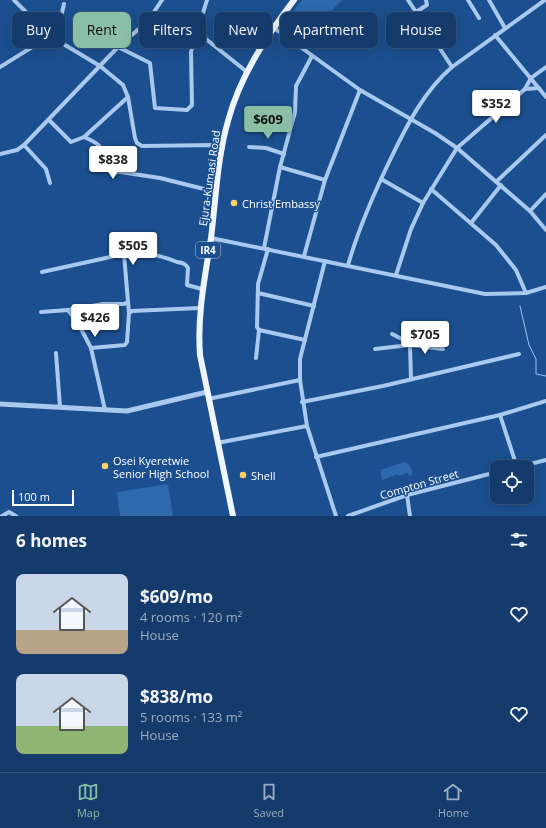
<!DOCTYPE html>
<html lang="en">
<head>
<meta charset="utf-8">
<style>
  :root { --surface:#143b6b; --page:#214673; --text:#f1f3f6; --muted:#9dadc1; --line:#33557e; --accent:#8abfa5 }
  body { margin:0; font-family:"Open Sans",sans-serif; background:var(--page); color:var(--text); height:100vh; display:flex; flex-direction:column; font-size:15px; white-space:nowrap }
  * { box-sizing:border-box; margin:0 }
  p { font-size:13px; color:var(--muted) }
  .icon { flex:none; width:22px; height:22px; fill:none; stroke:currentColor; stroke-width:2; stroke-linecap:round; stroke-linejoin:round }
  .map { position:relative; height:516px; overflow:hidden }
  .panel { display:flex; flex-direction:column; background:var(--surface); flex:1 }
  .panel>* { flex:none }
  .top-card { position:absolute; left:12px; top:12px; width:522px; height:36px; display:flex; gap:8px }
  .buttons { position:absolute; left:490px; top:460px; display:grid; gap:8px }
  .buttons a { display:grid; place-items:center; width:44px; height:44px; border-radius:8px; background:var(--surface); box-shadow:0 4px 16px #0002,0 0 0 1px var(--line); font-size:20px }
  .scale { position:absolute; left:12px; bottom:10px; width:62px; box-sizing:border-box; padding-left:4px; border:2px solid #fff; border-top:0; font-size:11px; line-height:14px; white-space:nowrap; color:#fff; -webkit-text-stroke:3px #1b4f8f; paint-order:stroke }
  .price { position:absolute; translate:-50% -34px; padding:0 9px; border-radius:4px; background:#fff; color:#222; font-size:13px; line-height:26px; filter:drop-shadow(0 1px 2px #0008) }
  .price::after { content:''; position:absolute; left:50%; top:24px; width:12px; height:9px; margin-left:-6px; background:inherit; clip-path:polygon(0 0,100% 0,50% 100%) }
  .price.selected { background:var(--accent); color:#111 }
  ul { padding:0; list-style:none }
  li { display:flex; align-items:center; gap:12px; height:100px; padding:0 16px }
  li span { display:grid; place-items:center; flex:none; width:112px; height:80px; border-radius:8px; color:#555 }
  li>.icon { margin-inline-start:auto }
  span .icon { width:48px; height:48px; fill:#fffc; stroke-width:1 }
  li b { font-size:17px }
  h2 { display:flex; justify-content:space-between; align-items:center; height:48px; padding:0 16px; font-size:17px }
  .chip { padding:0 14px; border-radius:8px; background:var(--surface); box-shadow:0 4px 16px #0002,0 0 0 1px var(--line); font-size:14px; line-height:36px }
  .chip.selected { background:var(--accent); color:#111 }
  .dock { display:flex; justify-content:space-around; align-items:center; height:56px; border-top:1px solid var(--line); background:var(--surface); font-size:11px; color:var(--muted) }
  .dock a { display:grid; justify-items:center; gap:2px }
  .dock .selected { color:var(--accent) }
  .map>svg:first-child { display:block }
  .green { fill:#2e69ad }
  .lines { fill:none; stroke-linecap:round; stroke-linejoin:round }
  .stream { stroke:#9cc4f0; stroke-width:1 }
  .minor { stroke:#a9c9ee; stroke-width:4 }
  .tertiary { stroke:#a9c9ee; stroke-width:5 }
  .primary { stroke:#f0f6ff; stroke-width:6 }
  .poi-dot { fill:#ffd166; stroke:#1b4f8f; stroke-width:1.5 }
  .labels { text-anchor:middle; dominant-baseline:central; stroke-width:3; stroke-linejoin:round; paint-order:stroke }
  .shield { fill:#1b4f8f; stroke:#bbcadd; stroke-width:1 }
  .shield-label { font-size:10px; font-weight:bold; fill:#fff }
  .street-label { font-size:11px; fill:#fff; stroke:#1b4f8f }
  .poi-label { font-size:11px; fill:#fff; stroke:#1b4f8f; text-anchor:start }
</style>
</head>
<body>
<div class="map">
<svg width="546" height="516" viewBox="0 0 546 516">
  <rect width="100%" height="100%" fill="#1b4f8f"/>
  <g class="green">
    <polygon points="302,0 342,0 309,33 294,10"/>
    <path d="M405,462c5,1 8,9 7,13l-3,1 -1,-3 -9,3 -1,-2 -16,6 -2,-10z"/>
    <polygon points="168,484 173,516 120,516 117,492"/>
  </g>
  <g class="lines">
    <polyline class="stream" points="520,306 529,345 536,359 536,374 546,376"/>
    <g class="minor">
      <polyline points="14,0 50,36 100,66 123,85 128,97 135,138 137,143 142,146 214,145 223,148"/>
      <polyline points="408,0 452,67"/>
      <polyline points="468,0 479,18"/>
      <polyline points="489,0 505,28"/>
      <polyline points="416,12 427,5 426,0"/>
      <polyline points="426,27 442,17"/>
      <polyline points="274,28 360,90 435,133 457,148 530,211 546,230"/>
      <polyline points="196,31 247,72"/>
      <polyline points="495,35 546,97"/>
      <polyline points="56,39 64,4"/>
      <polyline points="118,47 150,63 155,108 187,110 192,105 191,52 207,0"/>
      <polyline points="0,67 50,36"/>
      <polyline points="525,89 539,88"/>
      <path d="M49,120l22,22 13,-5c23,10 15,10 17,29l6,4 53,8 56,14"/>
      <polyline points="84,137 128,97"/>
      <polyline points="24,145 46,169 50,183"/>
      <polyline points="249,147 266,148 284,154"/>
      <polyline points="0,154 17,150 24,145 118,47 148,21 162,0"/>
      <polyline points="280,167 325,180"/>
      <polyline points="381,179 423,203"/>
      <polyline points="497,181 546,135"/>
      <polyline points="431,189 496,245 516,270 526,293"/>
      <polyline points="530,211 546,194"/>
      <polyline points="471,223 501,185"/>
      <polyline points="211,238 485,294 526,293 546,287"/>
      <polyline points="264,248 280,167 295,112 296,86 312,56"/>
      <polyline points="268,249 258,284 257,327 259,330 305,340"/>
      <path d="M124,254c21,-1 33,0 53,8 5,1 8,1 11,6l-1,17 15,4"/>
      <polyline points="304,256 325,180 360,90"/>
      <polyline points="325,261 300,359 300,380 307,426 336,516"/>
      <path d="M348,265c11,-38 26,-72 43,-107 16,-33 33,-67 61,-91l93,-67"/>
      <polyline points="42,272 124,254 128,302 124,304 103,304 68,310"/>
      <polyline points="396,275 411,229 423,203 457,148 525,89 531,78 546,67"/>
      <polyline points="258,293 314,306"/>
      <polyline points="128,302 129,313"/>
      <polyline points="41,312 68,310 79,325 91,348 105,410"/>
      <polyline points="392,334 408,342 410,345 411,379"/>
      <polyline points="91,348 125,345 127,342 129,313 132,311 200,308"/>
      <polyline points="375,349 410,345 443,349"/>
      <polyline points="56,353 60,407"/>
      <polyline points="256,358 259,330"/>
      <polyline points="208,399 300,380"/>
      <polyline points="302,402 383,386 519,354"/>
      <polyline points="500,415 517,467"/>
      <polyline points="217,443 307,426"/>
      <polyline points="316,457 500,415 546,401"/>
      <polyline points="519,467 546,460"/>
      <polyline points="407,495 410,516"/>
      <polyline points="2,516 9,512 16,516"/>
      <polyline points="348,516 407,495 497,472"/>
    </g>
    <polyline class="tertiary" points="0,404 127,411 207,392"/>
    <path class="primary" d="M233,516l-33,-161c-3,-40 5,-78 11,-117 5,-39 6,-79 17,-117 12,-45 38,-84 66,-121"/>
  </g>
  <g class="poi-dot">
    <circle cx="234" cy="203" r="4"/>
    <circle cx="105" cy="466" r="4"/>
    <circle cx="243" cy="475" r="4"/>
  </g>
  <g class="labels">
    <rect class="shield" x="196" y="242" width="24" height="16" rx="3"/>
    <g class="shield-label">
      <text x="208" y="250">IR4</text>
    </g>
    <g class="street-label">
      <text transform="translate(209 178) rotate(-82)">Ejura-Kumasi Road</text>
      <text transform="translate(419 484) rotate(-16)">Compton Street</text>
    </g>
    <g class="poi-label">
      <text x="242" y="203">Christ Embassy</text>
      <text x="113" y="460">Osei Kyeretwie<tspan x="113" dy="13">Senior High School</tspan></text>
      <text x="251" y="475">Shell</text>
    </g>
  </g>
</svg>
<div class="buttons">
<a><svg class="icon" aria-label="locate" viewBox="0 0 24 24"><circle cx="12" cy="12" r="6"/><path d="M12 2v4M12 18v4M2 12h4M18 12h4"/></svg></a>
</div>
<div class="scale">100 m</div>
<b class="price" style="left:496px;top:124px">$352</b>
<b class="price selected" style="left:268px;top:140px">$609</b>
<b class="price" style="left:113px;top:180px">$838</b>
<b class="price" style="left:133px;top:266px">$505</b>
<b class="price" style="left:95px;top:338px">$426</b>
<b class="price" style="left:425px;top:355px">$705</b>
<div class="top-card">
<a class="chip">Buy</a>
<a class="chip selected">Rent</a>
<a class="chip">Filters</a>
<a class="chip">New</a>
<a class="chip">Apartment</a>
<a class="chip">House</a>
</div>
</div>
<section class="panel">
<h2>6 homes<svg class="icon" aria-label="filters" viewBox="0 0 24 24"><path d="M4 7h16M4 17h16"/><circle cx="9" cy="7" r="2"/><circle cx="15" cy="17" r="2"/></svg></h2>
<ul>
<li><span style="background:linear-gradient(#c9d6e8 70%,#b9a48a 0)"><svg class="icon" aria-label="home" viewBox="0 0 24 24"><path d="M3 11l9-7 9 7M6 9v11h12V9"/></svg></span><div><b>$609/mo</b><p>4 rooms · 120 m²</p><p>House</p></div><svg class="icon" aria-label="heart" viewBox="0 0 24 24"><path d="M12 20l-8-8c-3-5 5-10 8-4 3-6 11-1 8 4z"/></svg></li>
<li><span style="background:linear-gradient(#c9d6e8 65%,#8fb573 0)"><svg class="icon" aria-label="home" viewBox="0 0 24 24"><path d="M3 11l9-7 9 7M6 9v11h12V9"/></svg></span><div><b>$838/mo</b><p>5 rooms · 133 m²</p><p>House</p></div><svg class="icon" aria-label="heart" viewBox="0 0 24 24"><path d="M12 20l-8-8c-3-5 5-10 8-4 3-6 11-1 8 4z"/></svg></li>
</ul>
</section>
<nav class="dock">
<a class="selected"><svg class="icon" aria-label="map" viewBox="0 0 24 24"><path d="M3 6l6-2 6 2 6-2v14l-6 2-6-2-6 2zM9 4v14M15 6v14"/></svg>Map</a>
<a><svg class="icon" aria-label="saved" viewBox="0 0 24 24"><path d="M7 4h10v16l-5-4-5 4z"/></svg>Saved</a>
<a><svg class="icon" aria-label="home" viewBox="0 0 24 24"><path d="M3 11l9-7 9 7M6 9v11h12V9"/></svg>Home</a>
</nav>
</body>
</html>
